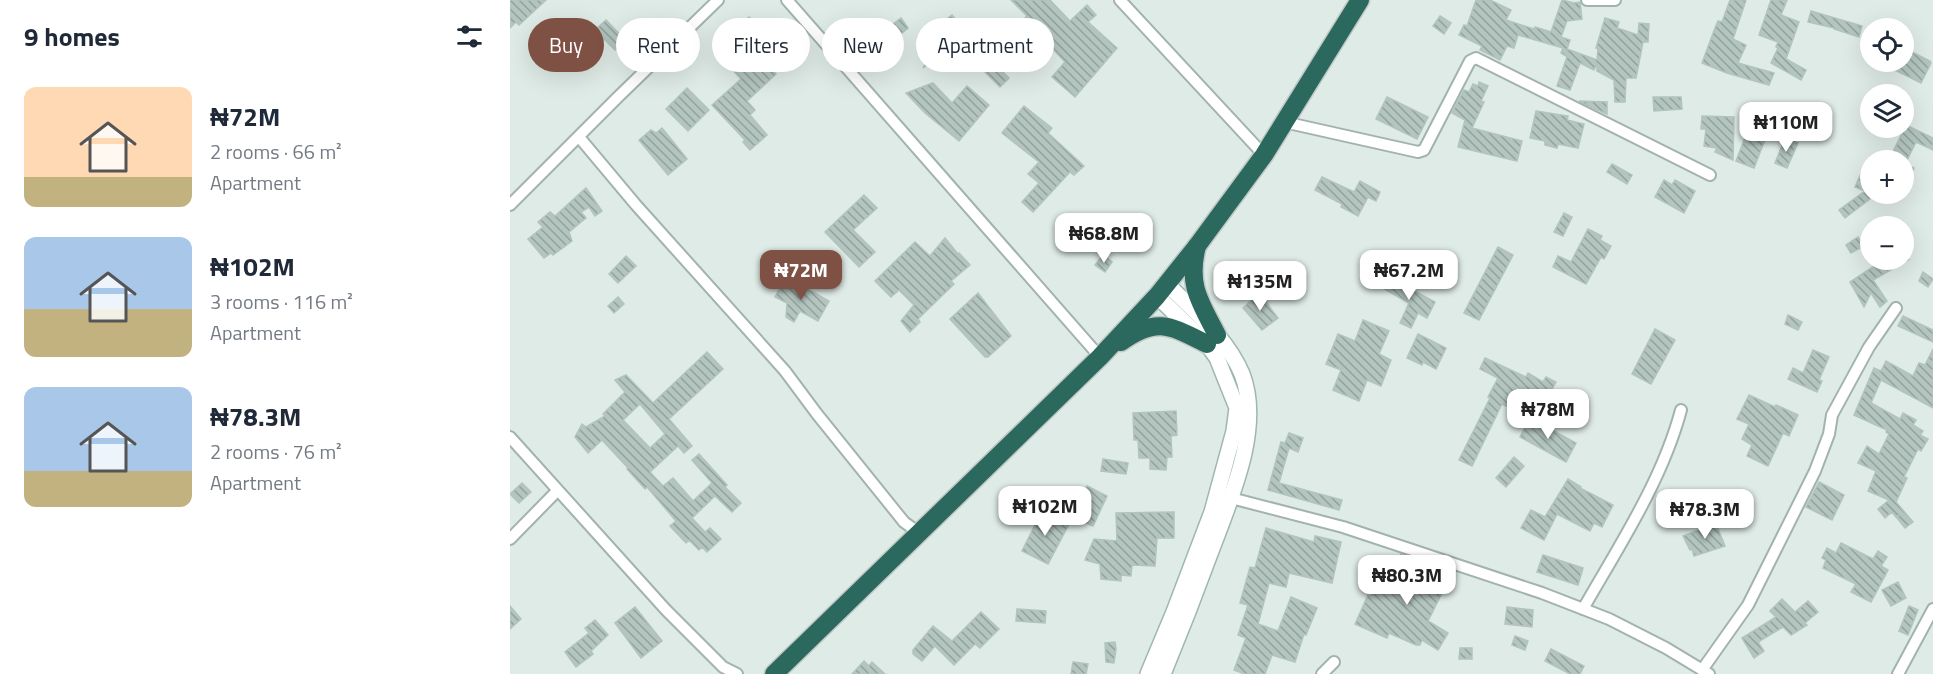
<!DOCTYPE html>
<html lang="en">
<head>
<meta charset="utf-8">
<style>
  :root { --surface:#fff; --page:#f2f2f3; --text:#1f2937; --muted:#747a83; --accent:#7f5044 }
  body { margin:0; font-family:"Titillium Web",sans-serif; background:var(--page); color:var(--text); height:100vh; display:flex; flex-direction:column; font-size:22px; white-space:nowrap }
  * { box-sizing:border-box; margin:0 }
  p { font-size:20px; color:var(--muted) }
  .icon { flex:none; width:33px; height:33px; fill:none; stroke:currentColor; stroke-width:2; stroke-linecap:round; stroke-linejoin:round }
  .map { position:relative; flex:1; overflow:hidden }
  .side { display:flex; flex-direction:column; background:var(--surface); width:510px }
  .side>* { flex:none }
  .top-card { position:absolute; left:18px; top:18px; width:570px; height:54px; display:flex; gap:12px }
  .buttons { position:absolute; left:1350px; top:18px; display:grid; gap:12px }
  .buttons a { display:grid; place-items:center; width:54px; height:54px; border-radius:50%; background:var(--surface); box-shadow:0 6px 24px #0002; font-size:30px }
  .price { position:absolute; translate:-50% -51px; padding:0 14px; border-radius:12px; background:#fff; color:#222; font-size:20px; line-height:39px; filter:drop-shadow(0 2px 3px #0008) }
  .price::after { content:''; position:absolute; left:50%; top:36px; width:18px; height:14px; margin-left:-9px; background:inherit; clip-path:polygon(0 0,100% 0,50% 100%) }
  .price.active { background:var(--accent); color:#fff }
  ul { padding:0; list-style:none }
  li { display:flex; align-items:center; gap:18px; height:150px; padding:0 24px }
  li span { display:grid; place-items:center; flex:none; width:168px; height:120px; border-radius:12px; color:#555 }
  li>.icon { margin-inline-start:auto }
  span .icon { width:72px; height:72px; fill:#fffc; stroke-width:1 }
  li b { font-size:26px }
  h2 { display:flex; justify-content:space-between; align-items:center; height:72px; padding:0 24px; font-size:26px }
  .pill { padding:0 21px; border-radius:27px; background:var(--surface); box-shadow:0 6px 24px #0002; font-size:21px; line-height:54px }
  .pill.active { background:var(--accent); color:#fff }
  main { display:flex; flex:1; min-height:0 }
  .map>svg:first-child { display:block }
  .building { fill:url(#building-back-hatch); stroke:#b1c4bd; stroke-width:1.5; fill-rule:evenodd }
  .lines { fill:none; stroke-linecap:round; stroke-linejoin:round }
  .street-casing { stroke:#a2b3ad; stroke-width:14 }
  .secondary-casing { stroke:#9eb7ae; stroke-width:18 }
  .highway-casing { stroke:#c1c8c6; stroke-width:21 }
  .street { stroke:#fff; stroke-width:10 }
  .secondary { stroke:#fff; stroke-width:15 }
  .highway { stroke:#2b685d; stroke-width:18 }
</style>
</head>
<body>
<main>
<section class="side">
<h2>9 homes<svg class="icon" aria-label="filters" viewBox="0 0 24 24"><path d="M4 7h16M4 17h16"/><circle cx="9" cy="7" r="2"/><circle cx="15" cy="17" r="2"/></svg></h2>
<ul>
<li><span style="background:linear-gradient(#ffd9b3 75%,#c2b280 0)"><svg class="icon" aria-label="home" viewBox="0 0 24 24"><path d="M3 11l9-7 9 7M6 9v11h12V9"/></svg></span><div><b>₦72M</b><p>2 rooms · 66 m²</p><p>Apartment</p></div></li>
<li><span style="background:linear-gradient(#a9c7e8 60%,#c2b280 0)"><svg class="icon" aria-label="home" viewBox="0 0 24 24"><path d="M3 11l9-7 9 7M6 9v11h12V9"/></svg></span><div><b>₦102M</b><p>3 rooms · 116 m²</p><p>Apartment</p></div></li>
<li><span style="background:linear-gradient(#a9c7e8 70%,#c2b280 0)"><svg class="icon" aria-label="home" viewBox="0 0 24 24"><path d="M3 11l9-7 9 7M6 9v11h12V9"/></svg></span><div><b>₦78.3M</b><p>2 rooms · 76 m²</p><p>Apartment</p></div></li>
</ul>
</section>
<div class="map">
<svg width="1423" height="674" viewBox="0 0 1423 674">
  <defs>
    <pattern id="building-back-hatch" width="6" height="6" patternUnits="userSpaceOnUse" patternTransform="scale(1.5)"><rect width="6" height="6" fill="#b4c5bf"/><path d="M-1 5l2 2M0 0l6 6M5-1l2 2" fill="none" stroke="#92a19c"/></pattern>
  </defs>
  <rect width="100%" height="100%" fill="#dfebe6"/>
  <g class="building">
    <polygon points="0,0 36,0 9,25 6,22 0,28"/>
    <polygon points="501,0 540,0 560,21 577,5 586,15 578,22 607,48 565,97 542,77 555,62 540,46 520,65 506,50 523,33 512,21 517,16"/>
    <polygon points="966,0 980,0 1001,10 996,20 1024,29 1025,27 1041,32 1052,0 1064,3 1070,2 1072,19 1057,21 1051,37 1060,40 1057,49 1087,60 1088,48 1086,48 1095,18 1109,22 1107,28 1128,35 1129,23 1139,24 1138,42 1133,42 1126,78 1116,78 1115,102 1105,102 1104,80 1087,71 1087,63 1084,70 1070,63 1060,90 1047,86 1057,57 1051,53 1053,48 1008,35 1004,48 997,46 990,60 970,50 972,46 949,35 954,25 957,26"/>
    <polygon points="1220,0 1236,0 1223,39 1236,45 1228,63 1264,73 1259,85 1217,73 1192,63 1205,28 1208,21 1212,22"/>
    <polygon points="1261,0 1277,0 1271,15 1289,22 1276,59 1296,70 1291,80 1261,63 1268,48 1266,47 1268,42 1249,35"/>
    <polygon points="1301,11 1352,26 1349,37 1324,29 1324,28 1298,22"/>
    <polygon points="442,15 461,41 434,61 430,56 413,68 422,50 419,46 417,34"/>
    <polygon points="930,16 941,23 934,34 923,26"/>
    <polygon points="239,17 254,34 249,39 255,46 255,52 251,58 266,74 237,101 245,110 240,115 257,135 240,150 233,142 235,140 202,105 231,79 219,66 223,63 207,47"/>
    <polygon points="391,18 398,28 386,38 378,28"/>
    <polygon points="96,20 116,41 105,50 85,30"/>
    <polygon points="1394,48 1420,61 1421,63 1411,83 1369,62 1394,62"/>
    <polygon points="483,62 499,78 490,87 474,71"/>
    <polygon points="969,82 978,86 971,101 974,102 962,128 1012,141 1007,161 948,147 955,120 942,113 954,90 959,92 963,84 968,86"/>
    <polygon points="423,83 442,103 457,86 479,105 449,141 415,113 396,93"/>
    <polygon points="177,88 199,110 178,131 156,109"/>
    <polygon points="877,97 918,117 907,139 866,119"/>
    <polygon points="1143,97 1171,97 1172,109 1144,111"/>
    <polygon points="1069,101 1097,102 1097,114 1081,107"/>
    <polygon points="514,106 542,128 538,133 574,166 564,175 560,172 523,212 512,202 529,183 518,174 529,162 492,133"/>
    <polygon points="1026,111 1058,116 1057,120 1074,124 1068,148 1048,144 1047,148 1035,145 1035,141 1020,138"/>
    <polygon points="1245,112 1263,119 1244,168 1226,161"/>
    <polygon points="1192,116 1224,117 1223,160 1205,152 1207,148 1194,146 1196,129 1191,129"/>
    <polygon points="1396,125 1423,138 1423,150 1406,142 1397,160 1379,160"/>
    <polygon points="152,128 177,159 158,175 129,140 141,130 146,133"/>
    <polygon points="1275,138 1288,143 1277,168 1265,163"/>
    <polygon points="1394,163 1404,168 1394,191"/>
    <polygon points="1102,164 1122,175 1117,184 1097,172"/>
    <polygon points="1352,171 1360,175 1360,199 1335,218 1329,210 1355,191 1345,187"/>
    <polygon points="812,177 844,192 850,181 870,192 866,201 858,197 848,216 831,207 832,204 805,190"/>
    <polygon points="1154,180 1162,185 1165,180 1185,191 1174,213 1145,197"/>
    <polygon points="76,188 92,211 85,216 79,207 71,212 76,218 59,232 62,241 43,255 41,253 34,258 18,239 33,227 28,222 40,212 45,216"/>
    <polygon points="354,195 367,208 343,230 365,252 349,267 315,232"/>
    <polygon points="1054,213 1062,217 1053,236 1044,232"/>
    <polygon points="1078,229 1092,236 1090,240 1101,246 1094,259 1091,257 1076,284 1043,267 1048,256 1061,262"/>
    <polygon points="1348,237 1354,246 1341,253 1336,245"/>
    <polygon points="435,238 448,254 449,253 460,265 441,281 444,284 408,319 410,322 400,332 391,321 404,305 389,290 381,297 365,281 405,242 420,256"/>
    <polygon points="988,247 1003,255 969,320 954,313"/>
    <polygon points="593,255 602,262 595,272 585,265"/>
    <polygon points="116,256 126,266 108,283 99,274"/>
    <polygon points="1368,260 1398,260 1363,280 1377,301 1370,307 1361,293 1354,307 1340,282 1369,263"/>
    <polygon points="1413,272 1423,279 1418,287 1409,281"/>
    <polygon points="877,276 925,302 917,318 908,313 901,328 890,323 899,303 871,287"/>
    <polygon points="276,277 319,301 308,321 290,311 284,322 276,317 277,303 265,297"/>
    <polygon points="468,293 501,336 478,357 475,357 440,319"/>
    <polygon points="749,293 768,318 752,330 733,308"/>
    <polygon points="108,297 114,304 104,313 98,306"/>
    <polygon points="1278,315 1292,322 1288,330 1275,324"/>
    <polygon points="1393,316 1423,330 1423,342 1388,326"/>
    <polygon points="853,320 879,331 869,354 881,360 871,386 857,380 849,401 823,390 831,370 816,364 828,334 845,341"/>
    <polygon points="1145,329 1165,340 1141,384 1122,374"/>
    <polygon points="908,334 936,348 926,369 913,362 912,365 897,358"/>
    <polygon points="1423,349 1423,408 1371,380 1361,403 1390,419 1393,413 1406,420 1403,425 1413,431 1410,435 1418,439 1411,451 1408,449 1394,477 1397,478 1386,502 1403,522 1395,528 1387,518 1389,515 1386,517 1382,512 1375,518 1368,509 1379,500 1358,491 1366,471 1348,463 1357,446 1369,454 1379,434 1376,432 1377,430 1344,415 1364,368 1371,371 1376,361 1403,376 1409,363 1415,365"/>
    <polygon points="1303,350 1319,357 1309,380 1312,381 1307,392 1278,379 1283,368 1293,373"/>
    <path d="M197,352l16,17 -54,50 23,27 -8,7 -6,-7 -28,26 13,14 10,-8 20,23 19,-18 -20,-23 7,-6 28,31 -2,2 16,16 -9,9 -17,-16 -23,22 13,14 5,-4 11,11 -14,13 -5,-5 -3,3 -10,-10 -3,3 -16,-17 6,-5 -29,-34 -2,2 -18,-20 1,-1 -26,-28 -14,13 -13,-16 7,-13 4,3 19,-11 -2,-2 22,-22 -10,-12 11,-5 27,28zM130,404l25,30 -15,14 -27,-28z"/>
    <polygon points="975,358 1016,377 1018,373 1033,382 1036,377 1046,382 1034,403 1007,387 996,406 992,404 962,466 949,460 980,398 978,397 988,378 970,369"/>
    <polygon points="1239,395 1265,407 1266,405 1288,415 1279,436 1273,433 1258,466 1237,456 1242,445 1232,439 1239,424 1227,419"/>
    <polygon points="666,411 667,435 661,436 662,457 657,457 656,470 640,469 640,458 629,458 628,440 624,440 623,413"/>
    <polygon points="1020,418 1066,443 1056,462 1010,437"/>
    <polygon points="779,433 793,438 788,452 779,448 769,483 832,500 829,510 758,490 771,442 775,443"/>
    <polygon points="1004,457 1014,466 996,487 986,478"/>
    <polygon points="593,459 618,463 616,474 591,471"/>
    <polygon points="1058,479 1071,487 1070,488 1103,505 1092,527 1084,523 1080,531 1047,514 1034,540 1011,528 1021,510 1035,517"/>
    <polygon points="1309,482 1334,495 1322,520 1296,507"/>
    <polygon points="12,483 21,492 9,503 0,494"/>
    <polygon points="577,486 597,496 583,526 563,517"/>
    <polygon points="532,511 559,524 538,564 512,551"/>
    <polygon points="664,512 664,538 647,538 645,566 622,565 621,576 611,575 611,581 591,579 590,564 575,560 584,539 607,541 606,513"/>
    <polygon points="1206,524 1215,546 1184,556 1182,549 1180,550 1173,536"/>
    <polygon points="756,528 804,542 805,536 831,542 822,583 779,573 776,587 759,583 748,624 768,631 781,597 807,608 796,635 794,634 785,662 762,655 755,674 735,674 724,670 736,638 728,635 738,605 730,603 740,567 745,568"/>
    <polygon points="1331,543 1363,559 1368,551 1377,557 1371,566 1378,570 1361,602 1341,592 1346,584 1313,568 1316,560 1312,558 1317,548 1326,553"/>
    <polygon points="891,554 912,561 943,577 937,590 934,589 918,621 938,633 928,650 912,640 910,645 906,645 879,633 877,638 845,624 858,595 860,596 869,578 907,596 916,580 886,564"/>
    <polygon points="1033,555 1073,568 1068,585 1027,572"/>
    <polygon points="1388,582 1396,598 1381,606 1372,590"/>
    <polygon points="1272,599 1285,612 1298,601 1308,612 1295,623 1297,625 1281,635 1273,627 1248,642 1254,651 1244,658 1232,638 1266,617 1260,611"/>
    <polygon points="0,606 11,619 0,629"/>
    <polygon points="1399,606 1408,610 1398,635 1389,631"/>
    <polygon points="125,607 152,641 131,658 105,623"/>
    <polygon points="997,607 1023,610 1022,627 995,624"/>
    <polygon points="507,609 536,611 535,623 506,621"/>
    <polygon points="471,612 489,629 470,648 465,644 444,665 425,646 412,661 403,654 403,650 423,626 442,641"/>
    <polygon points="85,620 98,635 81,651 83,654 66,667 55,652 79,633 75,628"/>
    <polygon points="1005,636 1018,641 1015,650 1002,645"/>
    <polygon points="605,642 606,649 604,663 596,662 595,643"/>
    <polygon points="950,648 962,648 962,659 949,659"/>
    <polygon points="1041,649 1074,666 1070,674 1060,674 1035,661"/>
    <polygon points="354,661 359,666 362,662 375,674 342,674"/>
    <polygon points="563,662 578,664 576,674 561,674"/>
  </g>
  <g class="lines">
    <defs>
      <g id="street">
        <polyline points="277,0 590,357"/>
        <polyline points="610,0 754,155"/>
        <polyline points="1077,0 1105,0"/>
        <polyline points="774,122 908,152 914,150 960,61 966,58 1200,175"/>
        <polyline points="69,137 126,205 275,371 307,414 394,522 409,533"/>
        <polyline points="0,205 109,96 208,0"/>
        <polyline points="0,437 156,610 213,667 227,674"/>
        <polyline points="721,498 833,527 1032,593 1099,619 1156,648 1199,674"/>
        <polyline points="0,539 47,491"/>
        <path d="M1073,609c36,-63 79,-128 98,-199"/>
        <polyline points="1192,670 1238,605 1305,471 1319,434 1322,415 1359,347 1386,308"/>
        <polyline points="812,674 824,662"/>
        <polyline points="1388,674 1423,609"/>
      </g>
      <g id="secondary">
        <polyline points="638,674 664,612 702,512 724,431 727,408 707,358 697,344 647,296"/>
        <path d="M653,674c17,-41 33,-82 48,-123 19,-51 52,-123 31,-177 -15,-36 -48,-63 -75,-90"/>
      </g>
      <g id="highway">
        <path d="M687,246c-10,39 3,56 20,89"/>
        <path d="M611,342c36,-26 50,-16 86,2"/>
        <polyline points="264,674 590,357 647,296 687,246 754,155 850,0"/>
      </g>
    </defs>
    <use href="#street" class="street-casing"/>
    <use href="#secondary" class="secondary-casing"/>
    <use href="#highway" class="highway-casing"/>
    <use href="#street" class="street"/>
    <use href="#secondary" class="secondary"/>
    <use href="#highway" class="highway"/>
  </g>
</svg>
<div class="buttons">
<a><svg class="icon" aria-label="locate" viewBox="0 0 24 24"><circle cx="12" cy="12" r="6"/><path d="M12 2v4M12 18v4M2 12h4M18 12h4"/></svg></a>
<a><svg class="icon" aria-label="layers" viewBox="0 0 24 24"><path d="M12 4l9 5-9 5-9-5zM3 14l9 5 9-5"/></svg></a>
<a>+</a>
<a>−</a>
</div>
<b class="price" style="left:1276px;top:153px">₦110M</b>
<b class="price" style="left:594px;top:264px">₦68.8M</b>
<b class="price active" style="left:291px;top:301px">₦72M</b>
<b class="price" style="left:899px;top:301px">₦67.2M</b>
<b class="price" style="left:750px;top:312px">₦135M</b>
<b class="price" style="left:1038px;top:440px">₦78M</b>
<b class="price" style="left:535px;top:537px">₦102M</b>
<b class="price" style="left:1195px;top:540px">₦78.3M</b>
<b class="price" style="left:897px;top:606px">₦80.3M</b>
<div class="top-card">
<a class="pill active">Buy</a>
<a class="pill">Rent</a>
<a class="pill">Filters</a>
<a class="pill">New</a>
<a class="pill">Apartment</a>
</div>
</div>
</main>
</body>
</html>
